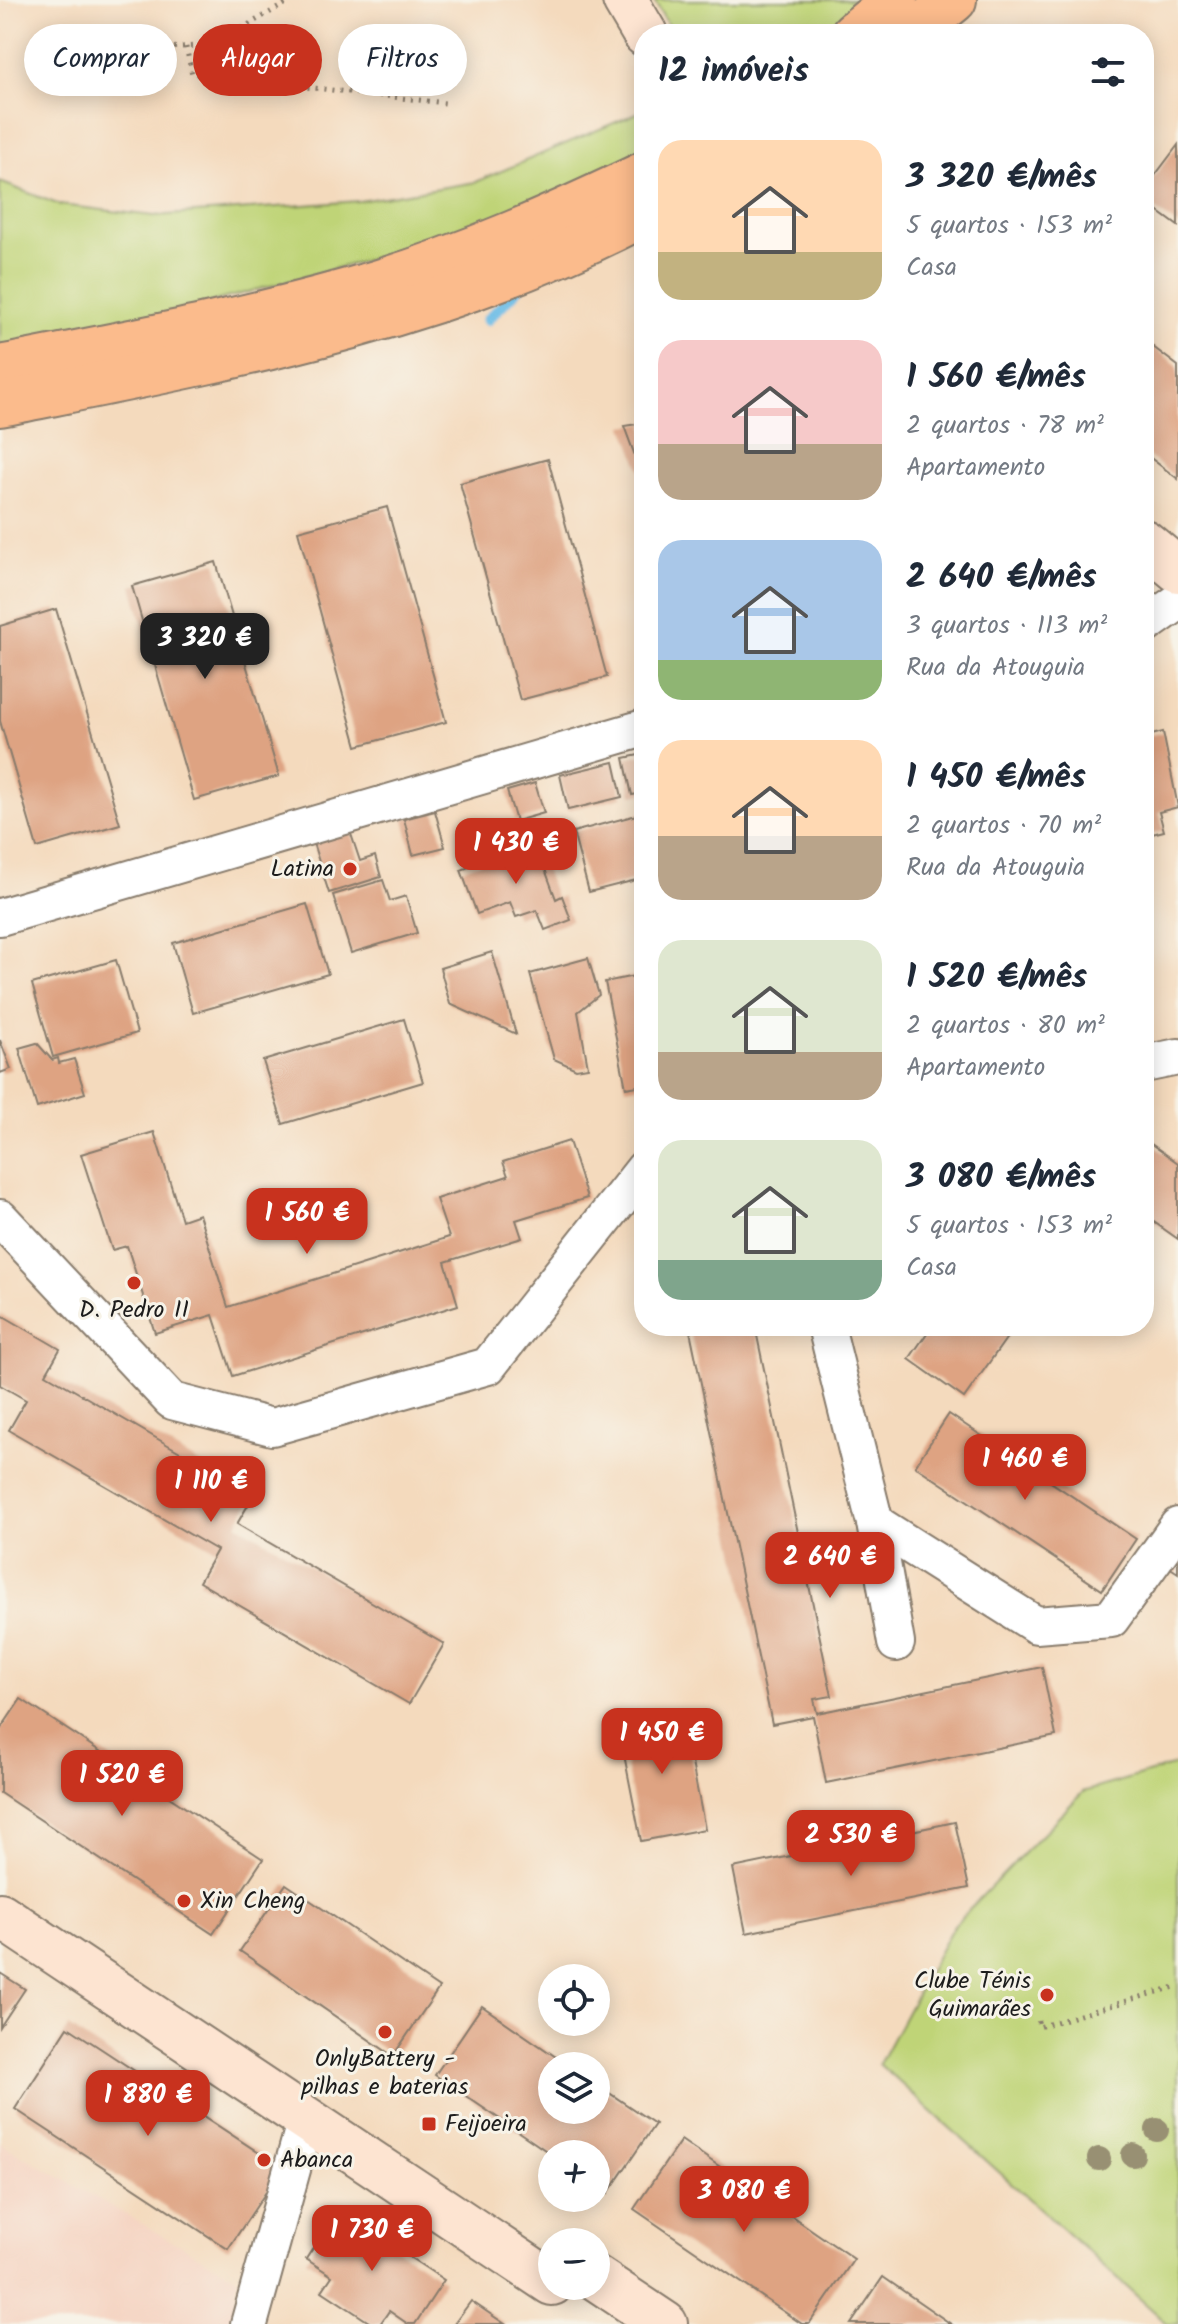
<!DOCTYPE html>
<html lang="pt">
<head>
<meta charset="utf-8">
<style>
  :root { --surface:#fff; --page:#f6f6f7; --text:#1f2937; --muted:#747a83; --accent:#c8321e }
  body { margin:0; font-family:Kalam,sans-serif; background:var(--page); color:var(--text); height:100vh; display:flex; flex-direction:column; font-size:30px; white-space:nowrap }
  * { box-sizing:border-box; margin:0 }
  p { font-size:26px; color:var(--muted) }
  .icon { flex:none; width:44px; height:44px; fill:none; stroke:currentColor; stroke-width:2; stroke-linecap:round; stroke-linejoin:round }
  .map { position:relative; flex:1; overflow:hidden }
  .sheet { position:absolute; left:634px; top:24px; width:520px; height:1312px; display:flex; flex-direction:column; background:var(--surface); border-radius:32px; box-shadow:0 4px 20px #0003 }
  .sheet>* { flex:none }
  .banner { position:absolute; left:24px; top:24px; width:490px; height:72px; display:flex; gap:16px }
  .tools { position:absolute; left:538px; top:1964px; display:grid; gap:16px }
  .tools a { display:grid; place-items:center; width:72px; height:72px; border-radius:50%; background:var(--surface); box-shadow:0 4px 20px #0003; font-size:40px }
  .price { position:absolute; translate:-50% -68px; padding:0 18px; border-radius:16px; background:var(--accent); color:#fff; font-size:26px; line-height:52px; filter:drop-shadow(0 2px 4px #0008) }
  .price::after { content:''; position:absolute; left:50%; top:48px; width:24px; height:18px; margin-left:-12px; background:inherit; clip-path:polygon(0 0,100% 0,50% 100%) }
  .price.on { background:#222; color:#fff }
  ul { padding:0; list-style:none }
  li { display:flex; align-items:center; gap:24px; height:200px; padding:0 24px }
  li span { display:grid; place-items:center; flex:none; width:224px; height:160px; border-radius:24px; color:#555 }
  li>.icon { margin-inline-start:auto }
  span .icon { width:96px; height:96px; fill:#fffc; stroke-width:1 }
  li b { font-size:34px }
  h2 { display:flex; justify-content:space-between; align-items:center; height:96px; padding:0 24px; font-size:34px }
  .tag { padding:0 28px; border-radius:36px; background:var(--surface); box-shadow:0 4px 20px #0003; font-size:28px; line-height:72px }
  .tag.on { background:var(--accent); color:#fff }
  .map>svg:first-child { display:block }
  .built { fill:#f5d3c1 }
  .green { fill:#bfd477; stroke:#6e784a; stroke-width:2 }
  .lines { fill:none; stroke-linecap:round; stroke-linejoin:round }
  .stream { stroke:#6abce6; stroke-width:11 }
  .building { fill:#dea382 }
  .street-casing { stroke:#887b6c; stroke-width:40 }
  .secondary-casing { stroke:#887b6c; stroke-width:48 }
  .highway-casing { stroke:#887b6c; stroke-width:48 }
  .path { stroke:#887b6c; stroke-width:5; stroke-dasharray:2 6; stroke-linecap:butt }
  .street { stroke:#fff; stroke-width:36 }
  .secondary { stroke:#fde4d1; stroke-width:44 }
  .highway { stroke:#fbbb8c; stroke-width:44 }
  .tree { fill:#989073 }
  .poi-dot { fill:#c8321e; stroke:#f7f3e8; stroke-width:3 }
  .labels { text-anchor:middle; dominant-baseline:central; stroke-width:6; stroke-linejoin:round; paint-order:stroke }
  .poi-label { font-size:24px; fill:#1c1c1c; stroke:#f7f3e8; text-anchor:start }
</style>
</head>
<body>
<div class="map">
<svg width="1178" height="2324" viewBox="0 0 1178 2324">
  <rect width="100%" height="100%" fill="#f7f3e8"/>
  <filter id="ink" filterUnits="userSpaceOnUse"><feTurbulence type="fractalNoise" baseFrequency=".0125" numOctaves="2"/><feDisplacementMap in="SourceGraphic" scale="16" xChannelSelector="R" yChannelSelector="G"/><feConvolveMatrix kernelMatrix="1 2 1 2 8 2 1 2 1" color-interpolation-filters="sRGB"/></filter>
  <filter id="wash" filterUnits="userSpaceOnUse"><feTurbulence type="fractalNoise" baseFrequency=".006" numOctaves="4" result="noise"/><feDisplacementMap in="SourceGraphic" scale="32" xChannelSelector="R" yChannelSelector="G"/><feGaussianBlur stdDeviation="1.8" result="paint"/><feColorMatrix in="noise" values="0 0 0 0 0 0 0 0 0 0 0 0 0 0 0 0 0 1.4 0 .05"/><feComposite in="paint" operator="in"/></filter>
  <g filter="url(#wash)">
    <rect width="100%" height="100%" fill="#f4dabd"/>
    <polygon class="built" points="0,2143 237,2278 233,2324 0,2324"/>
    <g class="green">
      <polygon points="654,0 865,0 823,34 673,34"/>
      <polygon points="644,110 644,150 596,177 472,232 144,320 0,348 0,182 60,205 154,216 359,201 476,182"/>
      <polygon points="1178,1764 1178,2324 1168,2324 879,2064 953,1926 1083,1792"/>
    </g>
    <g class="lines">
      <g class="stream">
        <polyline points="628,42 644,69"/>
        <polyline points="487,320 518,289"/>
      </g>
    </g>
    <g id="blocks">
      <g class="building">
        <polygon points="1178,145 1178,226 1144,201 1144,190"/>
        <polygon points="1144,340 1178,366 1178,479 1144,453"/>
        <polygon points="644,423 644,480 624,426"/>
        <polygon points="548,459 607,677 520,700 460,483"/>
        <polygon points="387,507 446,722 357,746 298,531"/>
        <polygon points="216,562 279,776 194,800 132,586"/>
        <polygon points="56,609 120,824 37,848 0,721 0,626"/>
        <polygon points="1163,732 1178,807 1159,812 1164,831 1144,836 1144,737"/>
        <polygon points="644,754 644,793 632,795 624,758"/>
        <polygon points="614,762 622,797 568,810 560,775"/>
        <polygon points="535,783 544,813 516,821 507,791"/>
        <polygon points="435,811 445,847 413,855 404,819"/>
        <polygon points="644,813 644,878 589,892 573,832"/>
        <polygon points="350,831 360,861 375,856 381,877 329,893 313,843"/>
        <polygon points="535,842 556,899 562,896 571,920 545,930 537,910 516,917 510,902 477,914 461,870"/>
        <polygon points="383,880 390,901 406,896 417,933 351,953 333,895"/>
        <polygon points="307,904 328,974 193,1013 173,943"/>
        <polygon points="492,952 516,1034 450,1004 440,968"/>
        <polygon points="588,958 599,995 578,1012 588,1067 576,1069 554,1059 530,974"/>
        <polygon points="116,960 137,1033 53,1057 32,984"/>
        <polygon points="644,974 644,1085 626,1088 605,982"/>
        <polygon points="404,1019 423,1082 283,1124 263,1061"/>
        <polygon points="0,1040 11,1069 0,1073"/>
        <polygon points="37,1043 52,1060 58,1058 59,1063 74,1059 85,1093 37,1108 19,1048"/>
        <polygon points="154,1132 182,1220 199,1214 228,1307 449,1237 436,1199 508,1176 503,1162 569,1141 587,1198 516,1220 522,1238 445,1262 458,1305 233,1376 213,1315 155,1333 127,1246 112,1250 81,1154"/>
        <polygon points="1144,1139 1178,1163 1178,1239 1144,1215"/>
        <polygon points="0,1314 60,1349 46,1374 254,1495 237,1524 444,1644 409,1704 199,1582 217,1550 9,1430 26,1400 0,1385"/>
        <polygon points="689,1326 755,1326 832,1696 814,1699 817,1713 1042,1667 1056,1736 826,1783 813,1716 772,1724"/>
        <polygon points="932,1326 1015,1326 964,1398 909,1359"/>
        <polygon points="949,1414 1136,1539 1102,1590 915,1466"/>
        <polygon points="1178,1546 1178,1573 1166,1565"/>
        <polygon points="21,1699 263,1859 213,1934 0,1793 0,1730"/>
        <polygon points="682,1712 705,1829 641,1841 618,1724"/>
        <polygon points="955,1822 969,1888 746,1933 733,1868"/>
        <polygon points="286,1884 439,1988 393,2056 240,1951"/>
        <polygon points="0,1973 25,1989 0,2027"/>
        <polygon points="482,2006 569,2066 552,2066 552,2110 596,2110 596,2084 655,2124 608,2193 596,2185 596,2154 551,2154 435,2075"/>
        <polygon points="68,2027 282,2168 228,2249 15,2109"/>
        <polygon points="681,2140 854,2259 809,2324 802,2324 634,2209"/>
        <polygon points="338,2210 444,2280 415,2324 408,2324 389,2311 380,2324 372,2324 322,2291 332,2276 306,2259"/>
        <polygon points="883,2277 951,2324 851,2324"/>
        <polygon points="471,2301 505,2324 454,2324"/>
      </g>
    </g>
  </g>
  <g filter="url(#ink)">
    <use href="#blocks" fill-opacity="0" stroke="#887b6c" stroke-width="2"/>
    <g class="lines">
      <defs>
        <g id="street">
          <polyline points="1144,626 1178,602"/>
          <polyline points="0,917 644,728"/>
          <polyline points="1144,1064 1178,1057"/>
          <polyline points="0,1218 172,1401 272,1427 488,1366 644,1169"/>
          <polyline points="826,1326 875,1523 896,1643"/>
          <polyline points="875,1523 1036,1625 1111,1619 1178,1526"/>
          <polyline points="249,2324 306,2119"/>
        </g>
        <g id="secondary">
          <polyline points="625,0 645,34"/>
          <polyline points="1144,542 1178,570"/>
          <polyline points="0,1915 552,2283"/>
          <polyline points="596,2278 665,2324"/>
        </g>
        <g id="highway">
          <polyline points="853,34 895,0"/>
          <polyline points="912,34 954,0"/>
          <path d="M0,368c127,-25 255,-49 379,-86 92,-28 179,-67 265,-108"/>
          <path d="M0,404c224,-45 439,-83 644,-190"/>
        </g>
      </defs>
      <use href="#street" class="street-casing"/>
      <use href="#secondary" class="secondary-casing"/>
      <use href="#highway" class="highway-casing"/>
      <g class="path">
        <polyline points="186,47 192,74 445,103"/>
        <polyline points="166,48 212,45 292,0"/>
        <polyline points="1038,2021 1039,2027 1178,1986"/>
      </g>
      <use href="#street" class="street"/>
      <use href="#secondary" class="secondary"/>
      <use href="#highway" class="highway"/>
    </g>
    <g class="tree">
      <circle cx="1157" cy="2130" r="12"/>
      <circle cx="1133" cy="2155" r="12"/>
      <circle cx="1099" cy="2159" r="12"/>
    </g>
  </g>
  <g class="poi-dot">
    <circle cx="350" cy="869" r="8"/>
    <circle cx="134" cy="1283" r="8"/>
    <circle cx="184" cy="1901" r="8"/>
    <circle cx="1047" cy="1995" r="8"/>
    <circle cx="385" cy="2032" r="8"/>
    <rect x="421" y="2116" width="16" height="16" rx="4"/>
    <circle cx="264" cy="2160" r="8"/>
  </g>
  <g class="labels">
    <g class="poi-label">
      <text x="334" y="869" text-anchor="end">Latina</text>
      <text x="134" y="1310" text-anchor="middle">D. Pedro II</text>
      <text x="200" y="1901">Xin Cheng</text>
      <text x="1031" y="1981" text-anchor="end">Clube Ténis<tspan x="1031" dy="28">Guimarães</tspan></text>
      <text x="385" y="2059" text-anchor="middle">OnlyBattery -<tspan x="385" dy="28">pilhas e baterias</tspan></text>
      <text x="445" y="2124">Feijoeira</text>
      <text x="280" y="2160">Abanca</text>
    </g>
  </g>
</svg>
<div class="tools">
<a><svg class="icon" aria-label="locate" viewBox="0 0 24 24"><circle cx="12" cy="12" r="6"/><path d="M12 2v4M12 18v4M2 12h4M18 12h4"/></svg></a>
<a><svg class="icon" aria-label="layers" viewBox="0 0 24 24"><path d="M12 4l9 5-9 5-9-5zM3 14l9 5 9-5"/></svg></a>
<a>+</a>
<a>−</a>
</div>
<b class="price on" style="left:205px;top:681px">3 320 €</b>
<b class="price" style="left:516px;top:886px">1 430 €</b>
<b class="price" style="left:307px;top:1256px">1 560 €</b>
<b class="price" style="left:1025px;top:1502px">1 460 €</b>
<b class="price" style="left:211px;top:1524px">1 110 €</b>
<b class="price" style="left:830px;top:1600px">2 640 €</b>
<b class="price" style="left:662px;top:1776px">1 450 €</b>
<b class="price" style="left:122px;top:1818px">1 520 €</b>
<b class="price" style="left:851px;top:1878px">2 530 €</b>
<b class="price" style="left:148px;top:2138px">1 880 €</b>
<b class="price" style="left:744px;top:2234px">3 080 €</b>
<b class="price" style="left:372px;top:2273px">1 730 €</b>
<div class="banner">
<a class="tag">Comprar</a>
<a class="tag on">Alugar</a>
<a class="tag">Filtros</a>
</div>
<section class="sheet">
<h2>12 imóveis<svg class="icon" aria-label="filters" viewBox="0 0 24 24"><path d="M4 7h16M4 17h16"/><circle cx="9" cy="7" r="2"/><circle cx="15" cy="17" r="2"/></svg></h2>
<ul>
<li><span style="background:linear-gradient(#ffd9b3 70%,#c2b280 0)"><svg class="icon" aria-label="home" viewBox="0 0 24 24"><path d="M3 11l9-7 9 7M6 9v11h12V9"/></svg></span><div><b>3 320 €/mês</b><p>5 quartos · 153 m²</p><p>Casa</p></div></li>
<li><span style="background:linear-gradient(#f6c9c9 65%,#b9a48a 0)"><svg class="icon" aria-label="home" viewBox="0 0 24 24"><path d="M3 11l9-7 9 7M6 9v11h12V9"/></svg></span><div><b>1 560 €/mês</b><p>2 quartos · 78 m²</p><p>Apartamento</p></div></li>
<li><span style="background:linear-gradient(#a9c7e8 75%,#8fb573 0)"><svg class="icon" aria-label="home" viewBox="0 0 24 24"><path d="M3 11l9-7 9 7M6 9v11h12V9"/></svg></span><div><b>2 640 €/mês</b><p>3 quartos · 113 m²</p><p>Rua da Atouguia</p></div></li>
<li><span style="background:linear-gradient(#ffd9b3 60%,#b9a48a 0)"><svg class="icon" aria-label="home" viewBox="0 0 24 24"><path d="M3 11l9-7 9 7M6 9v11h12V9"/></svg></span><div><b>1 450 €/mês</b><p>2 quartos · 70 m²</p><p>Rua da Atouguia</p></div></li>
<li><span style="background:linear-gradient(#dfe7d0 70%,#b9a48a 0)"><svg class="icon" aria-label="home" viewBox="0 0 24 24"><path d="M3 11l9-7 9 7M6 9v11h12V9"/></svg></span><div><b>1 520 €/mês</b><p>2 quartos · 80 m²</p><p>Apartamento</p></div></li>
<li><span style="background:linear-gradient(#dfe7d0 75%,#7fa58c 0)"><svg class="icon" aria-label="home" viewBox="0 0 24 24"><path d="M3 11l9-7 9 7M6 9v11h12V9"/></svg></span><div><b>3 080 €/mês</b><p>5 quartos · 153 m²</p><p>Casa</p></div></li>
</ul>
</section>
</div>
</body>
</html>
